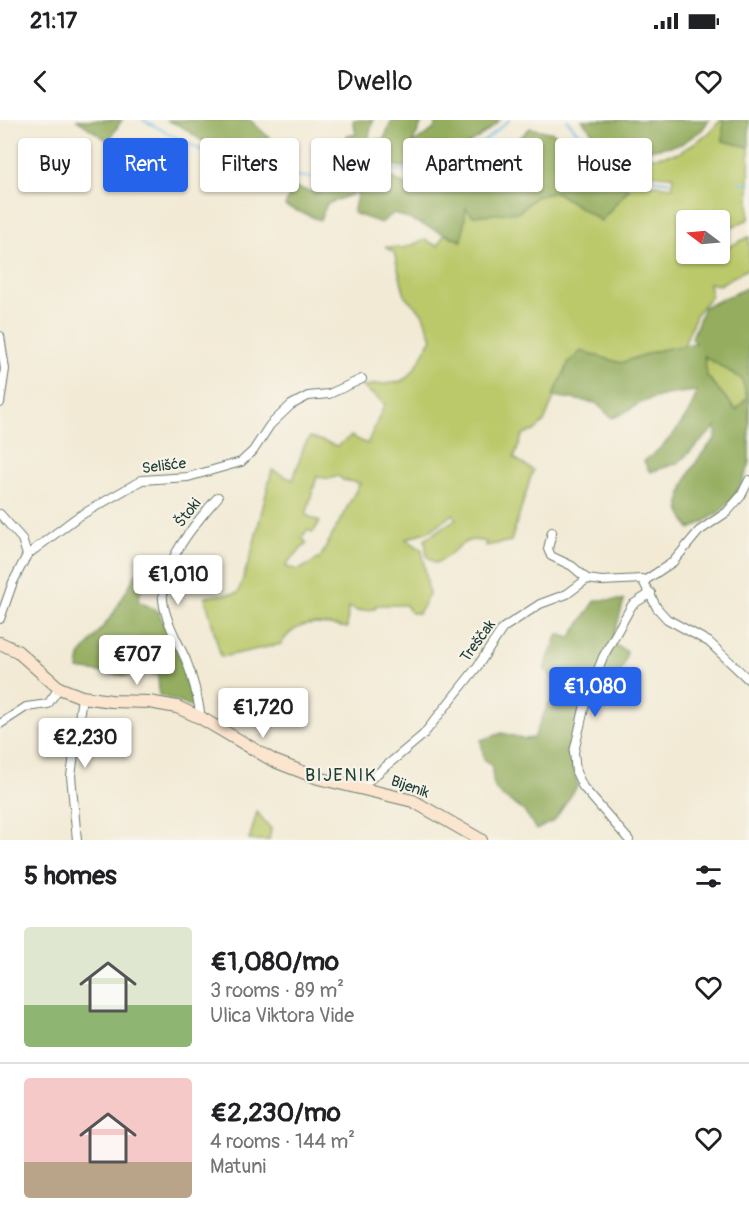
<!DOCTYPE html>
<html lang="en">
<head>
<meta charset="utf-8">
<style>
  :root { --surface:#fff; --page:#f6f6f6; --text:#202124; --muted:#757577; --line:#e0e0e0; --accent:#2563eb }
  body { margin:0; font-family:Pangolin,sans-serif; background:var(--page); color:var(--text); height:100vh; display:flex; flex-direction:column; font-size:22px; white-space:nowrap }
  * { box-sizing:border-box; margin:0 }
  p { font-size:20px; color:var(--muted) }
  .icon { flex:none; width:33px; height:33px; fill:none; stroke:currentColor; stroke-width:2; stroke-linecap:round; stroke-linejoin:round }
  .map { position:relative; height:720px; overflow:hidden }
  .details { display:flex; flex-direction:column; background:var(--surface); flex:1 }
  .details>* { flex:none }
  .hud { position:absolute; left:18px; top:18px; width:714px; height:54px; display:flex; gap:12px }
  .needle { width:39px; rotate:286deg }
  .fabs { position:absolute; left:676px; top:90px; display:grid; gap:12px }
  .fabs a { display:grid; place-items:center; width:54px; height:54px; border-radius:6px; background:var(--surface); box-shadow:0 2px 4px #0004; font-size:30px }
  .price { position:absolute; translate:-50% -51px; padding:0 14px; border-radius:6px; background:#fff; color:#222; font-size:20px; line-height:39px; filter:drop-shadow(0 2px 3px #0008) }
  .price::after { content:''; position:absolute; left:50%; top:36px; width:18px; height:14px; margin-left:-9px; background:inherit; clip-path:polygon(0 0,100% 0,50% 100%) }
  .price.on { background:var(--accent); color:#fff }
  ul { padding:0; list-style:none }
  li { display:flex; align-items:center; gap:18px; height:150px; padding:0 24px }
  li+li { border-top:2px solid var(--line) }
  li span { display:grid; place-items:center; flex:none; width:168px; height:120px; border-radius:6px; color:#555 }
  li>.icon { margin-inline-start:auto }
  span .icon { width:72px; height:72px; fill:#fffc; stroke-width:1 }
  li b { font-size:26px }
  h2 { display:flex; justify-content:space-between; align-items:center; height:72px; padding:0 24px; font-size:26px }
  .chip { padding:0 21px; border-radius:6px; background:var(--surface); box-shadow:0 2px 4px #0004; font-size:21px; line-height:54px }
  .chip.on { background:var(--accent); color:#fff }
  .status { display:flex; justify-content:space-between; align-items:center; height:42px; padding:0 30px; background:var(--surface); direction:ltr }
  .status svg { height:16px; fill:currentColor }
  header { display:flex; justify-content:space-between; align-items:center; height:78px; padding:0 24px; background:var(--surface); font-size:27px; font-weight:600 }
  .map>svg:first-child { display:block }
  .green { fill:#bbc96b; stroke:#6d8350; stroke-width:1.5; fill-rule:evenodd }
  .forest { fill:#94ad5f; stroke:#5a754a; stroke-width:1.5; fill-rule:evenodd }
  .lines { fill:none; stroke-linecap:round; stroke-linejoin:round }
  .stream { stroke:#6dbee8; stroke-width:2 }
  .minor-casing { stroke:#697a6c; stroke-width:10 }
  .secondary-casing { stroke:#697a6c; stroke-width:14 }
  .minor { stroke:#fff; stroke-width:8 }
  .secondary { stroke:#fbe5cf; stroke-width:12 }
  .labels { text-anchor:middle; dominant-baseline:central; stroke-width:4.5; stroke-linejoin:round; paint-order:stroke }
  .street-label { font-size:15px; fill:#1f3d34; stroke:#f7f3e8 }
  .quarter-label { font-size:18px; letter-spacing:1.5px; fill:#1f3d34; stroke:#f7f3e8 }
</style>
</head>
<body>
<div class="status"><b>21:17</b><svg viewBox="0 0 49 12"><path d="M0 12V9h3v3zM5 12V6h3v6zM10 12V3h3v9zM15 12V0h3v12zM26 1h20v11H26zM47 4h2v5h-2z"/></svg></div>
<header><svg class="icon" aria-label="back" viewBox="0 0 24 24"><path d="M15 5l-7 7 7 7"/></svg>Dwello<svg class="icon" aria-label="heart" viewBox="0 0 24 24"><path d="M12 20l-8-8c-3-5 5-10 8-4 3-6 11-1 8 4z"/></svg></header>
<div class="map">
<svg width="749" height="720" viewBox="0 0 749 720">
  <rect width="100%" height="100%" fill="#f7f3e8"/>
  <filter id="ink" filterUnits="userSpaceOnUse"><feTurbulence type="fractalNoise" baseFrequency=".0167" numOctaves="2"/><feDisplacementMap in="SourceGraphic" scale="12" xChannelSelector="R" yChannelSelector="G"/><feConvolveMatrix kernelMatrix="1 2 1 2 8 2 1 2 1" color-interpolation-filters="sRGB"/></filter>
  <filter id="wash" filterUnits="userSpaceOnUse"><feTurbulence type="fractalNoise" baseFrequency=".008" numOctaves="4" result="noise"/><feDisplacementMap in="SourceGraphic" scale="24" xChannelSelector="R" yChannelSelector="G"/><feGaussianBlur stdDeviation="1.35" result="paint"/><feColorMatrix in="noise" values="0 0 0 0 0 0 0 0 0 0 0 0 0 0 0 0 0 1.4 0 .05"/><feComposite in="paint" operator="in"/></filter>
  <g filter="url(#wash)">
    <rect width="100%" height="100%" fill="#f2ead5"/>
    <g class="green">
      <path d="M721,0l4,2 -2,19 26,6v72l-29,13v-12h-33v34h33v-11l4,6 25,-12v31l-30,17 -10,-2 2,13 -14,17 -14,34 -28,4 -34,12 -16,-5 -36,3 -25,61 -10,9 -11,3 -9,24 19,12 -22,71 -26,5 1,-4c-28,-8 -29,14 -51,21l-8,-7 -2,-17 31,-20 -3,-5 -22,16 -25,9 16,11 7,44 -10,19h-8l-5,-8h-30l-1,4 -17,2 -10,-4 -1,21c-27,-5 -50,-10 -66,16l-60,13 -16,-60 33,-4 13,-38 21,-85 21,10 11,-34 6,-9 27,9 14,-10 16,8 18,-40 -22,-17c12,-5 26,-1 38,-6 14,-6 23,-30 31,-43l-10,-25 -17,-17 -11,-44 -9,-5 18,1 22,-8 13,6 6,-12 17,7 5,-33 53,4 16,-15 21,-5 45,29 33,-38 39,4v-11c-14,0 -39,-3 -48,-14l54,-9 29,-19zM317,356l12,3 9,-3 5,4 17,3 -40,75 -21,12 -13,-3 2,-5 19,-19 -5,-5 5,-8 6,2 7,-10 -14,-7z"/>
      <polygon points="704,235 742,259 747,278 736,290 707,256"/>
      <polygon points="257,692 271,709 269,720 249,720"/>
    </g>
    <g class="forest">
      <polygon points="77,0 122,0 108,21"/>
      <polygon points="166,0 250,0 278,26 279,43 236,45 181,6"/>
      <path d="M353,0h20l-5,20 16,-1 8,-19h31l-11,24 22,-15 3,-9h63c-24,23 -74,55 -109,45 -14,-4 -29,-15 -42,-22l-2,-8h9z"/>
      <polygon points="582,0 709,0 702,10 681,24 621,35 606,29"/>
      <polygon points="723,0 749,0 749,27 723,21"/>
      <polygon points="530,8 554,13 592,47 603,47 629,68 601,101 556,72 535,77 519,92 473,96 466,88 462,121 394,93 381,103 353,93 358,72 327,84 320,100 285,86 293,67 316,73 359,48 378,49 405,65 431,64 511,26"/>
      <path d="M749,167v179c-15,37 -24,46 -59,63 -5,-8 -11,-17 -10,-26 2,-24 20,-49 36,-65v-11l-38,36 -28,9 -6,-11c22,-15 47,-44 53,-70 -21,2 -41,4 -60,14 -10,5 -14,10 -25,13l-16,-15 -43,-7 16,-34 12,-11 40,12 34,-12 40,-8 -3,-5 12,-31zM704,236l38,23 5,19 -11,12 -29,-34z"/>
      <polygon points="137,452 145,456 138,481 158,491 181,540 195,588 159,575 158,555 134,550 127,556 78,549 80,536 113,494"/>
      <path d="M596,480h28l-12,43 15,9c-4,25 -19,41 -35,60l-12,-4 -9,50 7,27 -24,36 -18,9c-4,-7 -8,-16 -14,-20 -22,-18 -30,-12 -30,-45l-8,-6 -3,-19 21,-7 23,6 9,-1 13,-32 14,-13 -6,-13 -11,-11 14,-35 12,4z"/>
    </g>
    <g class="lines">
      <g class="stream">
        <polyline points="143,0 207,33 219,46 239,48 251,44 292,56 318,58 358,35 374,38 390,50 416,51 473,31 509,0"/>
        <polyline points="567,0 594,32 627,55 670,62"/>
        <polyline points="739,63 749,63"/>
      </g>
    </g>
  </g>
  <g filter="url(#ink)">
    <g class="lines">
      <defs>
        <g id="minor">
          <polyline points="0,216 5,249 0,283"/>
          <polyline points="0,394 22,419 27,435"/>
          <polyline points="587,459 602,461 642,459 657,488 667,499 709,522 749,560"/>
          <polyline points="644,461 673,442 699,411 727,392 741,376 749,360"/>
          <polyline points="0,499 13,462 27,435 76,398 142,360 188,357 241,342 253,331 270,305 291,285 308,276 329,274 362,259"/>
          <path d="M201,598c-3,-20 -8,-40 -15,-58 -8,-18 -21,-40 -23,-60 -3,-36 33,-78 55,-103"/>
          <polyline points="0,604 26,587 48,584 59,568"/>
          <polyline points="360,668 423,615 477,547 503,508 540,484 567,474 587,459 572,446 551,436 548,429 552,412"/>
          <polyline points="77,720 71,656 82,577"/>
          <polyline points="629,720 583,667 576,652 574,632 586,580 603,537 632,485 651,473"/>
        </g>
        <polyline id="secondary" points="0,523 17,531 59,568 82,577 111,581 149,582 177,587 201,598 274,641 318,658 413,681 481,720"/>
      </defs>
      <use href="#minor" class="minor-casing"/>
      <use href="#secondary" class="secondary-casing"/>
      <use href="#minor" class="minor"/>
      <use href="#secondary" class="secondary"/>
    </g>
  </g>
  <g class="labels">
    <g class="street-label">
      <text transform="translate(164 346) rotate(-7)">Selišće</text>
      <text transform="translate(188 393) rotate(-52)">Štoki</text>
      <text transform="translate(478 521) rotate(-54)">Treščak</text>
      <text transform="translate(410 667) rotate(19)">Bijenik</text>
    </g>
    <g class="quarter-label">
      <text x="341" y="655">BIJENIK</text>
    </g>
  </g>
</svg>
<div class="fabs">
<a><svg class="needle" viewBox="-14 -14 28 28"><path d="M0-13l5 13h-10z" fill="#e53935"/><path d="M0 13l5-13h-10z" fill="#757577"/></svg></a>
</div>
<b class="price" style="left:178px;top:486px">€1,010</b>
<b class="price" style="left:137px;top:566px">€707</b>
<b class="price on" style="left:595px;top:598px">€1,080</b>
<b class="price" style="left:263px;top:619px">€1,720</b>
<b class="price" style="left:85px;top:649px">€2,230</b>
<div class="hud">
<a class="chip">Buy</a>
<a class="chip on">Rent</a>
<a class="chip">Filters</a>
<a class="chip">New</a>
<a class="chip">Apartment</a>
<a class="chip">House</a>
</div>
</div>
<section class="details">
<h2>5 homes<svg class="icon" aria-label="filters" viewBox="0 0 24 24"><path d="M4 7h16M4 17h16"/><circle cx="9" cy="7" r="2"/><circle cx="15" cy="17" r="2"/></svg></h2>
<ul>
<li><span style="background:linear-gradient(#dfe7d0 65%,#8fb573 0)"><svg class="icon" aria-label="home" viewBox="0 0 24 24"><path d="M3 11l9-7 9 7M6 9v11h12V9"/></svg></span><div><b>€1,080/mo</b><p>3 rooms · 89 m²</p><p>Ulica Viktora Vide</p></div><svg class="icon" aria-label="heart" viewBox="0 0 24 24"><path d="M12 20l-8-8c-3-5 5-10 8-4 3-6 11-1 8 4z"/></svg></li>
<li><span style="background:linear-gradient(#f6c9c9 70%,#b9a48a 0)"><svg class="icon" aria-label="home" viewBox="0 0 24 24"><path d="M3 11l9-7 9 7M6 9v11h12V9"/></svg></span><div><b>€2,230/mo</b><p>4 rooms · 144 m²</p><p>Matuni</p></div><svg class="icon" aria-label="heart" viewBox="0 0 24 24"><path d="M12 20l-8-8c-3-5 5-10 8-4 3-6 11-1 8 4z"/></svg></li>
</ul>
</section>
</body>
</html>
